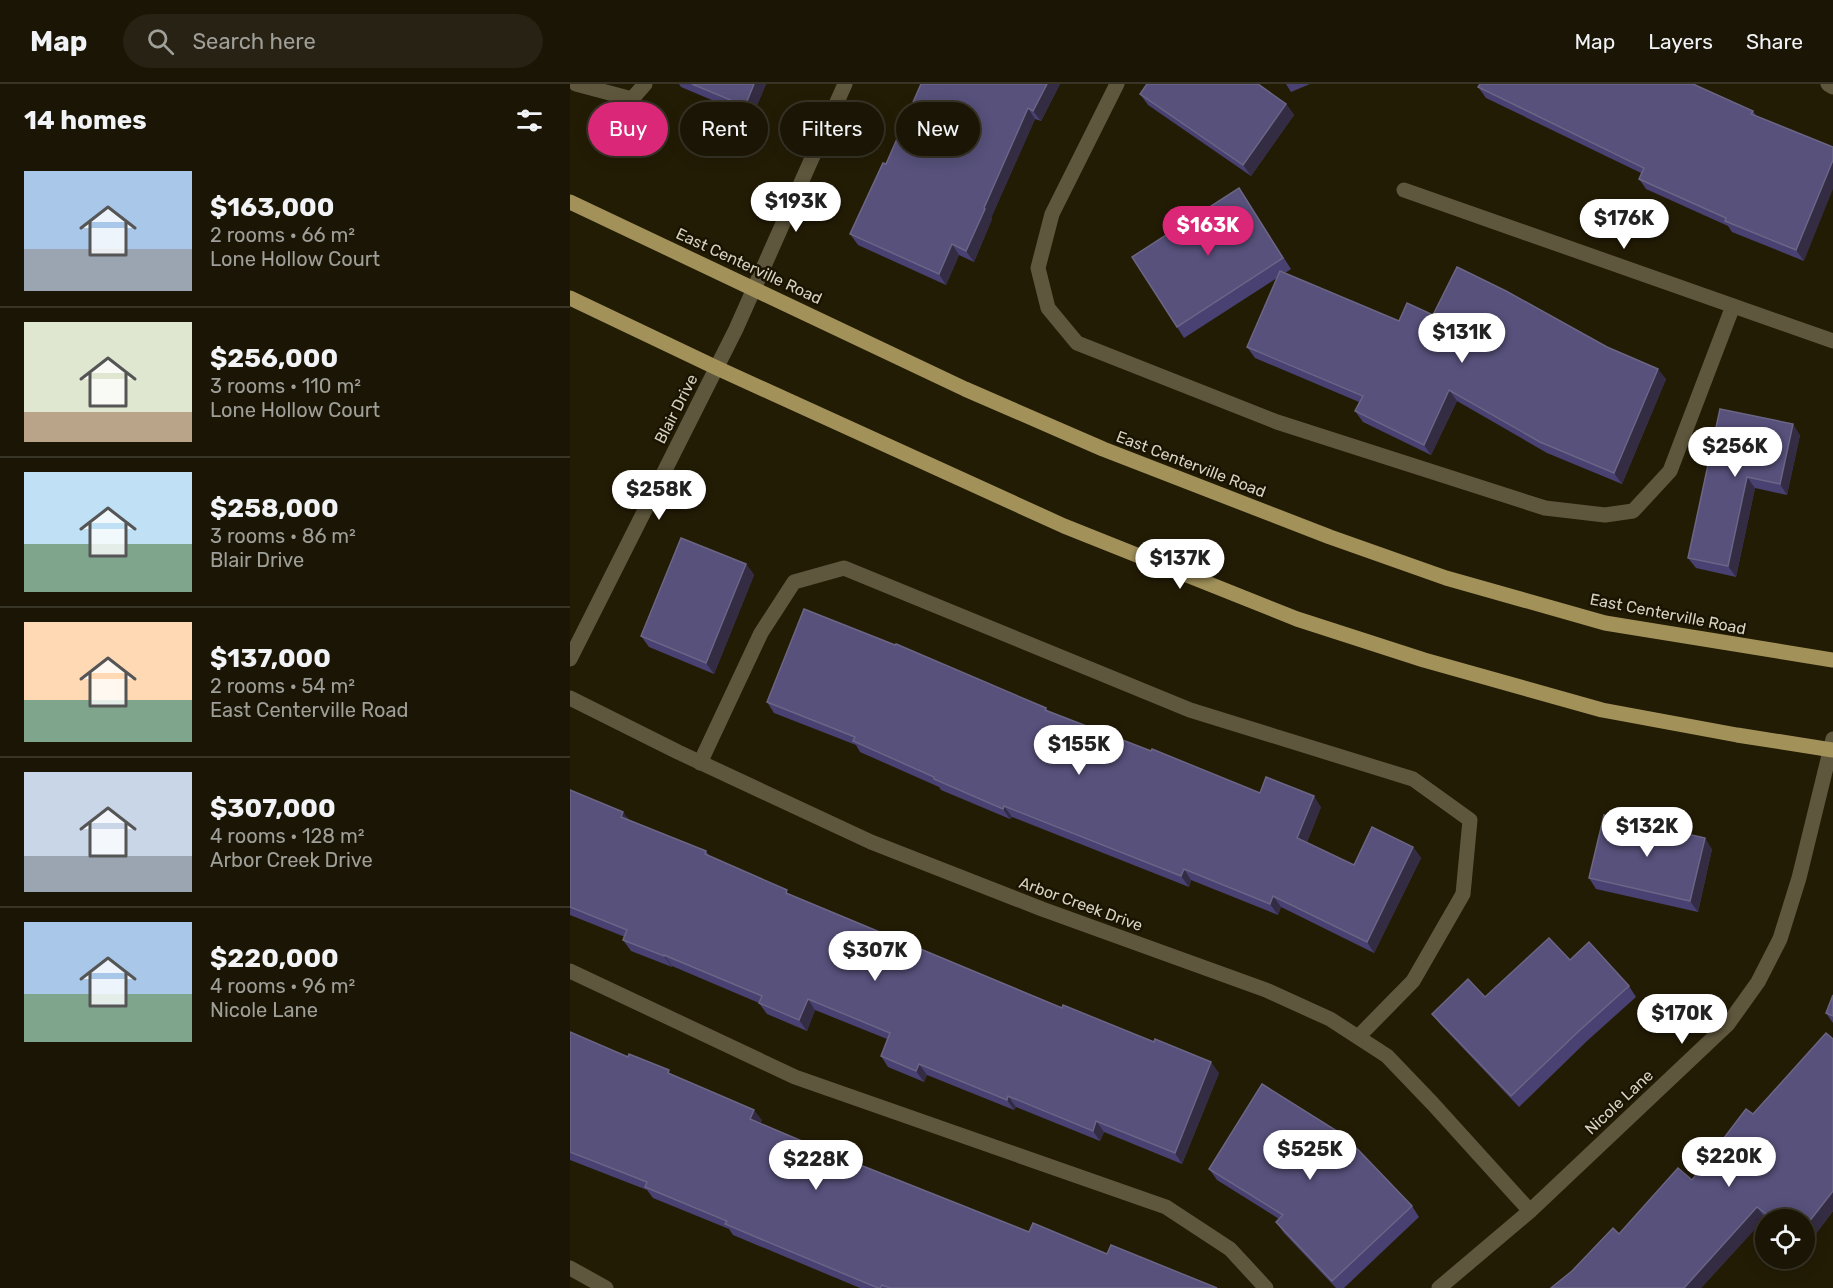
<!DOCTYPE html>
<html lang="en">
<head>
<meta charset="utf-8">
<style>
  :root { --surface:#1a1504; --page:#272213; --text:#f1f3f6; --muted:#9f9f9a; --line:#383426; --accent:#db2777 }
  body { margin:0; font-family:Rubik,sans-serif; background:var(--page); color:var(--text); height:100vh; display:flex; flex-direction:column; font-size:22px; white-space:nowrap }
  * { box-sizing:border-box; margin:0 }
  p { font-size:20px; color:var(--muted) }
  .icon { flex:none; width:33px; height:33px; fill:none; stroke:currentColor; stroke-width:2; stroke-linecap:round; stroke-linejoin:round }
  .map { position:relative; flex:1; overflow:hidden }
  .panel { display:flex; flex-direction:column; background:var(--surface); width:570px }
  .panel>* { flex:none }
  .top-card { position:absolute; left:18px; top:18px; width:570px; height:54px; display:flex; gap:12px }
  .controls { position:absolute; left:1185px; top:1125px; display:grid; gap:12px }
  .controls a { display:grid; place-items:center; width:60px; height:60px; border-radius:50%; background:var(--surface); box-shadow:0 3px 15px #0003,0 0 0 2px var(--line); font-size:30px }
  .price { position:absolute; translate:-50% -51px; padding:0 14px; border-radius:21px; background:#fff; color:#222; font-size:20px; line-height:39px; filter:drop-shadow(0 2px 3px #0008) }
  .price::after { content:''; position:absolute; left:50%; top:36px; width:18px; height:14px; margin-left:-9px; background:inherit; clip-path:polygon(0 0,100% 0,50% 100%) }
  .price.current { background:var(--accent); color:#fff }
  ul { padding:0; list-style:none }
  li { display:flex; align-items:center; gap:18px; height:150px; padding:0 24px }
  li+li { border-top:2px solid var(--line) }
  li span { display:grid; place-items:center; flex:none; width:168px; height:120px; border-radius:0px; color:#555 }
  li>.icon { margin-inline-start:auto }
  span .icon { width:72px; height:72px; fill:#fffc; stroke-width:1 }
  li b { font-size:26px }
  h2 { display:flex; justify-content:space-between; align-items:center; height:72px; padding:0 24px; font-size:26px }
  .chip { padding:0 21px; border-radius:27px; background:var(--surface); box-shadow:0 3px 15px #0003,0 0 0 2px var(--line); font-size:21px; line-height:54px }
  .chip.current { background:var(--accent); color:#fff }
  header { display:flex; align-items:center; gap:36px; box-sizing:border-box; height:84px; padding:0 30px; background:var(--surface); border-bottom:2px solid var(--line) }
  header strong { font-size:28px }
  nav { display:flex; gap:33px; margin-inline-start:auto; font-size:21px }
  .search { width:420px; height:54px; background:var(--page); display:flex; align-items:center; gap:15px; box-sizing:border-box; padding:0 21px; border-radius:33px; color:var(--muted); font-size:22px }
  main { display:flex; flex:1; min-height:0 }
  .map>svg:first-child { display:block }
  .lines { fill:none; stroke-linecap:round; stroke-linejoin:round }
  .minor { stroke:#5f573d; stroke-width:15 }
  .major { stroke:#a2925a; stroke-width:15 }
  .wall { fill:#484172 }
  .shaded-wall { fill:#332c43 }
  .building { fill:#57517b; stroke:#6b6586; stroke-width:1.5 }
  .labels { text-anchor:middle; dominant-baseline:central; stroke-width:5; stroke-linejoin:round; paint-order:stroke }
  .street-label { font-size:16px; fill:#d6d2c4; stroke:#1a1300 }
</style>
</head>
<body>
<header>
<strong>Map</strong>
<div class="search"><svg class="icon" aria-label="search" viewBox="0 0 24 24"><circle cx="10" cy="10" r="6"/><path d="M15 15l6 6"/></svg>Search here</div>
<nav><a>Map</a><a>Layers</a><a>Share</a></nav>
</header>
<main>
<section class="panel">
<h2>14 homes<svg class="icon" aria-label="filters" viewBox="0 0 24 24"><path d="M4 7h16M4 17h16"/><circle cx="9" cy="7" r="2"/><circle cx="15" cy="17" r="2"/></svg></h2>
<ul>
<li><span style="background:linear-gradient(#a9c7e8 65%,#9aa5b1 0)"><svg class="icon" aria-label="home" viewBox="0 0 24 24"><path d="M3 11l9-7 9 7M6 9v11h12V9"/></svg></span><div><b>$163,000</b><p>2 rooms · 66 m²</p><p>Lone Hollow Court</p></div></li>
<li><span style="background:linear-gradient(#dfe7d0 75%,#b9a48a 0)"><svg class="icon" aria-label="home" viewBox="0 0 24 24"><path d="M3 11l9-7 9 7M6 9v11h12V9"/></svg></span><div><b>$256,000</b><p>3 rooms · 110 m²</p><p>Lone Hollow Court</p></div></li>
<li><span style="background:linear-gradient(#bfe0f5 60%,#7fa58c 0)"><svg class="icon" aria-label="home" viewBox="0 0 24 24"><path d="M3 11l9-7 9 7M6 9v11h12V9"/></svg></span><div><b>$258,000</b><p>3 rooms · 86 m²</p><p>Blair Drive</p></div></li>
<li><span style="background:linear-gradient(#ffd9b3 65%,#7fa58c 0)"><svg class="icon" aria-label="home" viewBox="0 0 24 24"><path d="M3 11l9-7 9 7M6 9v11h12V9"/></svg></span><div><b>$137,000</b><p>2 rooms · 54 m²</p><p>East Centerville Road</p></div></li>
<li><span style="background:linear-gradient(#c9d6e8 70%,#9aa5b1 0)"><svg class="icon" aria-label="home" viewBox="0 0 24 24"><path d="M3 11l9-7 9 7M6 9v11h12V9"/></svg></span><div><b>$307,000</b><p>4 rooms · 128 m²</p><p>Arbor Creek Drive</p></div></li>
<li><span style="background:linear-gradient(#a9c7e8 60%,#7fa58c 0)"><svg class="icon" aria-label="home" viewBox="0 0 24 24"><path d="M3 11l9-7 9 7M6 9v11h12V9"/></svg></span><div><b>$220,000</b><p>4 rooms · 96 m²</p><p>Nicole Lane</p></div></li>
</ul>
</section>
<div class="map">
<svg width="1263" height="1204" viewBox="0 0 1263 1204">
  <rect width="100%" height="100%" fill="#231c05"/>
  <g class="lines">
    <g class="minor">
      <polyline points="6,0 62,15 75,0"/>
      <polyline points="547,0 482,130 468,184 478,224 507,259 707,338 975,424 1035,431 1063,427 1100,387 1163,222"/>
      <polyline points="1258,0 1263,3"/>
      <polyline points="834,106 1263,257"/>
      <polyline points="0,575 166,245 275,0"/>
      <polyline points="0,614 108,668 301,758 472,825 696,906 760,935 817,972 863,1020 960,1127"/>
      <polyline points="130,679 191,549 224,498 274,484 620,626 843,695 900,736 893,810 843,897 788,953"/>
      <polyline points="0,887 225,993 596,1123 660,1165 696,1204"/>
      <polyline points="0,1184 36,1204"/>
      <polyline points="869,1204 960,1127 1158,940 1188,898 1210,855 1229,794 1263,655"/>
    </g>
    <g class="major">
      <polyline points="0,118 395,305 533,365 760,453 876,494 1035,539 1263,576"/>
      <polyline points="0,214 147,284 494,442 727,535 854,576 1032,626 1167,651 1263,666"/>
    </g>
  </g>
  <g class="wall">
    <polygon points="109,0 196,0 182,33 111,3"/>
    <polygon points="490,0 471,37 465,35 421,134 422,135 404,178 389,171 376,201 288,161 280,150 316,80"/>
    <polygon points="716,0 740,0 721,8"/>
    <polygon points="908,3 1183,27 1187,33 1234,177 1162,148 1158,142 1076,105 1069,95 1071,89 916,14"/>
    <polygon points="570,10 716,20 724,31 681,92 578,21"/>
    <polygon points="669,104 721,185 715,189 829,237 863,231 1037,263 1096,295 1052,400 977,369 887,317 861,371 793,338 785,327 789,318 685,274 677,263 707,194 614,254 607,243"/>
    <polygon points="1150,325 1230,351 1217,411 1185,404 1166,493 1126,484 1118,474"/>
    <polygon points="176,480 184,491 144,590 79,563 71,552"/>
    <polygon points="197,618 476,624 478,627 581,667 690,709 751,723 737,758 784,781 843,763 851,774 804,869 711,823 708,831 621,796 619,803 442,733 440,735 371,706 369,703 290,668 286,661 204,629"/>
    <polygon points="0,706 59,736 136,767 140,773 221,811 649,989 612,1080 534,1048 530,1057 446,1023 444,1026 357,991 354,998 318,983 311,972 317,955 245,926 237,947 197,930 189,919 102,882 102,883 61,867 53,856 55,853 0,831"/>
    <polygon points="1142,765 1128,828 1026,805 1019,794"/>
    <polygon points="1000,876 1059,902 1066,913 1017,957 949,1023 870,940 862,930 915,913"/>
    <polygon points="1263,911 1263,939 1256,929"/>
    <polygon points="0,948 103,992 192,1036 190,1040 260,1069 459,1148 537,1170 647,1204 290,1204 163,1151 159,1145 83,1114 77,1106 0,1076"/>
    <polygon points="1256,949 1263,955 1263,1127 1235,1164 1234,1136 1197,1136 1195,1134 1131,1204 981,1204 1002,1187 1043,1144 1049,1150 1108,1084 1122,1096 1176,1025 1183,1030"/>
    <polygon points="639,1085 842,1122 849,1133 774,1204 766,1204 714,1149 706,1138 709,1135 647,1096"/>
  </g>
  <g class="shaded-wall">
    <polygon points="184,0 196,0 182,33 175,22"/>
    <polygon points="477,0 490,0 471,37 463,27"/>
    <polygon points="716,20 724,31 681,92 673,81"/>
    <polygon points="458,24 465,35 421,134 422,135 404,178 396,167 414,124"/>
    <polygon points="1263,76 1263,105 1234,177 1226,166"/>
    <polygon points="382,160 389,171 376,201 369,190"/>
    <polygon points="1088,285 1096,295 1052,400 1044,389"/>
    <polygon points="879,306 887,317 861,371 854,361"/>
    <polygon points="1223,340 1230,351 1217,411 1210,400"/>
    <polygon points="1177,393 1185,404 1166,493 1158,482"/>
    <polygon points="176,480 184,491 144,590 136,579"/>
    <polygon points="744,712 751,723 735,764 727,754"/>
    <polygon points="434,722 442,733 440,735 433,725"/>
    <polygon points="53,728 61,738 51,733"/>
    <polygon points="1135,754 1142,765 1128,828 1120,817"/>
    <polygon points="843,763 851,774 804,869 797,858"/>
    <polygon points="614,785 621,796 619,803 611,792"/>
    <polygon points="703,812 711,823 708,831 700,820"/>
    <polygon points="94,871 102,882 102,883 94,872"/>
    <polygon points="238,915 245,926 237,947 229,936"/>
    <polygon points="641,978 649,989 612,1080 605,1069"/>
    <polygon points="349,980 357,991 354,998 346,987"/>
    <polygon points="438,1012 446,1023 444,1026 437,1016"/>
    <polygon points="184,1026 192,1036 188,1046 180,1035"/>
    <polygon points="526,1037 534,1048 530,1057 523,1047"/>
    <polygon points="1263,1107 1263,1127 1235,1164 1234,1144"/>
    <polygon points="1187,1123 1195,1134 1131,1204 1114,1204"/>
  </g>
  <g class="building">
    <polygon points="122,0 184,0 175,22"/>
    <polygon points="351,0 477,0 463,27 458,24 414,124 415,125 396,167 382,160 369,190 280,150 313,79 316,80"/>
    <polygon points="577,0 688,0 716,20 673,81 570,10"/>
    <polygon points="910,0 1123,0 1183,27 1181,30 1263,63 1263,76 1226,166 1155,137 1156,134 1069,95 1074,84 908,3"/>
    <polygon points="669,104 713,174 607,243 562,173"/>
    <polygon points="887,183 936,207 1037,263 1088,285 1044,389 970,358 879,306 854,361 785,327 793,312 677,263 710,187 829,237 837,219 863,231"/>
    <polygon points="1150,325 1223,340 1210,400 1177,393 1158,482 1118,474"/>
    <polygon points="111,454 176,480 136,579 71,552"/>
    <polygon points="234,525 325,561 326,560 476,624 475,626 581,667 582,665 690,709 696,693 744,712 727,754 784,781 802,743 843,763 797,858 703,812 700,820 614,785 611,792 434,722 433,725 364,695 364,693 283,657 285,653 197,618"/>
    <polygon points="0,706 53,728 51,733 136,767 135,770 217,806 216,809 492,924 493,921 584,958 585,955 641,978 605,1069 526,1037 523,1047 438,1012 437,1016 349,980 346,987 311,972 320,949 238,915 229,936 189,919 192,912 94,871 94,872 53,856 57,846 0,823"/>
    <polygon points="1034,731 1135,754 1120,817 1019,794"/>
    <polygon points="979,854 1000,876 1019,858 1059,902 1010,946 941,1012 862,930 898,895 915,913"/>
    <polygon points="1263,911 1263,932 1256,929"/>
    <polygon points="0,948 58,973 59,970 99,986 98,989 184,1026 180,1035 260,1069 459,1148 463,1139 537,1170 541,1161 647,1204 320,1204 312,1201 310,1204 308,1204 155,1140 157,1137 75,1103 77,1098 0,1068"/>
    <polygon points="1256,949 1263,955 1263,1107 1234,1144 1234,1136 1204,1136 1187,1123 1114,1204 981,1204 1002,1187 1043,1144 1049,1150 1108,1084 1122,1096 1176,1025 1183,1030"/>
    <polygon points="692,1000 775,1052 842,1122 762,1197 706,1138 713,1131 639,1085"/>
  </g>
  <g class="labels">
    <g class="street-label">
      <text transform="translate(179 182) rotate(25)">East Centerville Road</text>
      <text transform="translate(106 325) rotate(-63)">Blair Drive</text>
      <text transform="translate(621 380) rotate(21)">East Centerville Road</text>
      <text transform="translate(1098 530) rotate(11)">East Centerville Road</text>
      <text transform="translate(511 820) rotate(20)">Arbor Creek Drive</text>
      <text transform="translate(1049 1018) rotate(-43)">Nicole Lane</text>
    </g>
  </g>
</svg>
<div class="controls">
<a><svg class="icon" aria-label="locate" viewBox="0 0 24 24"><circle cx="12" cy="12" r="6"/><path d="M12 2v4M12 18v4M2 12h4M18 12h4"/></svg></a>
</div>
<b class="price" style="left:226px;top:149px">$193K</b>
<b class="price" style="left:1054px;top:166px">$176K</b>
<b class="price current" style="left:638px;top:173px">$163K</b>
<b class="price" style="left:892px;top:280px">$131K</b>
<b class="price" style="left:1165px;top:394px">$256K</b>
<b class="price" style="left:89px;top:437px">$258K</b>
<b class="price" style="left:610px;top:506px">$137K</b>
<b class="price" style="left:509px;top:692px">$155K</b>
<b class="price" style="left:1077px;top:774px">$132K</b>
<b class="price" style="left:305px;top:898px">$307K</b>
<b class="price" style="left:1112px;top:961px">$170K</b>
<b class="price" style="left:740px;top:1097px">$525K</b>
<b class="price" style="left:1159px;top:1104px">$220K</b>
<b class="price" style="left:246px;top:1107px">$228K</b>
<div class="top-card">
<a class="chip current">Buy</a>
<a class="chip">Rent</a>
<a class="chip">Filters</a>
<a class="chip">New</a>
</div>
</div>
</main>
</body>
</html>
